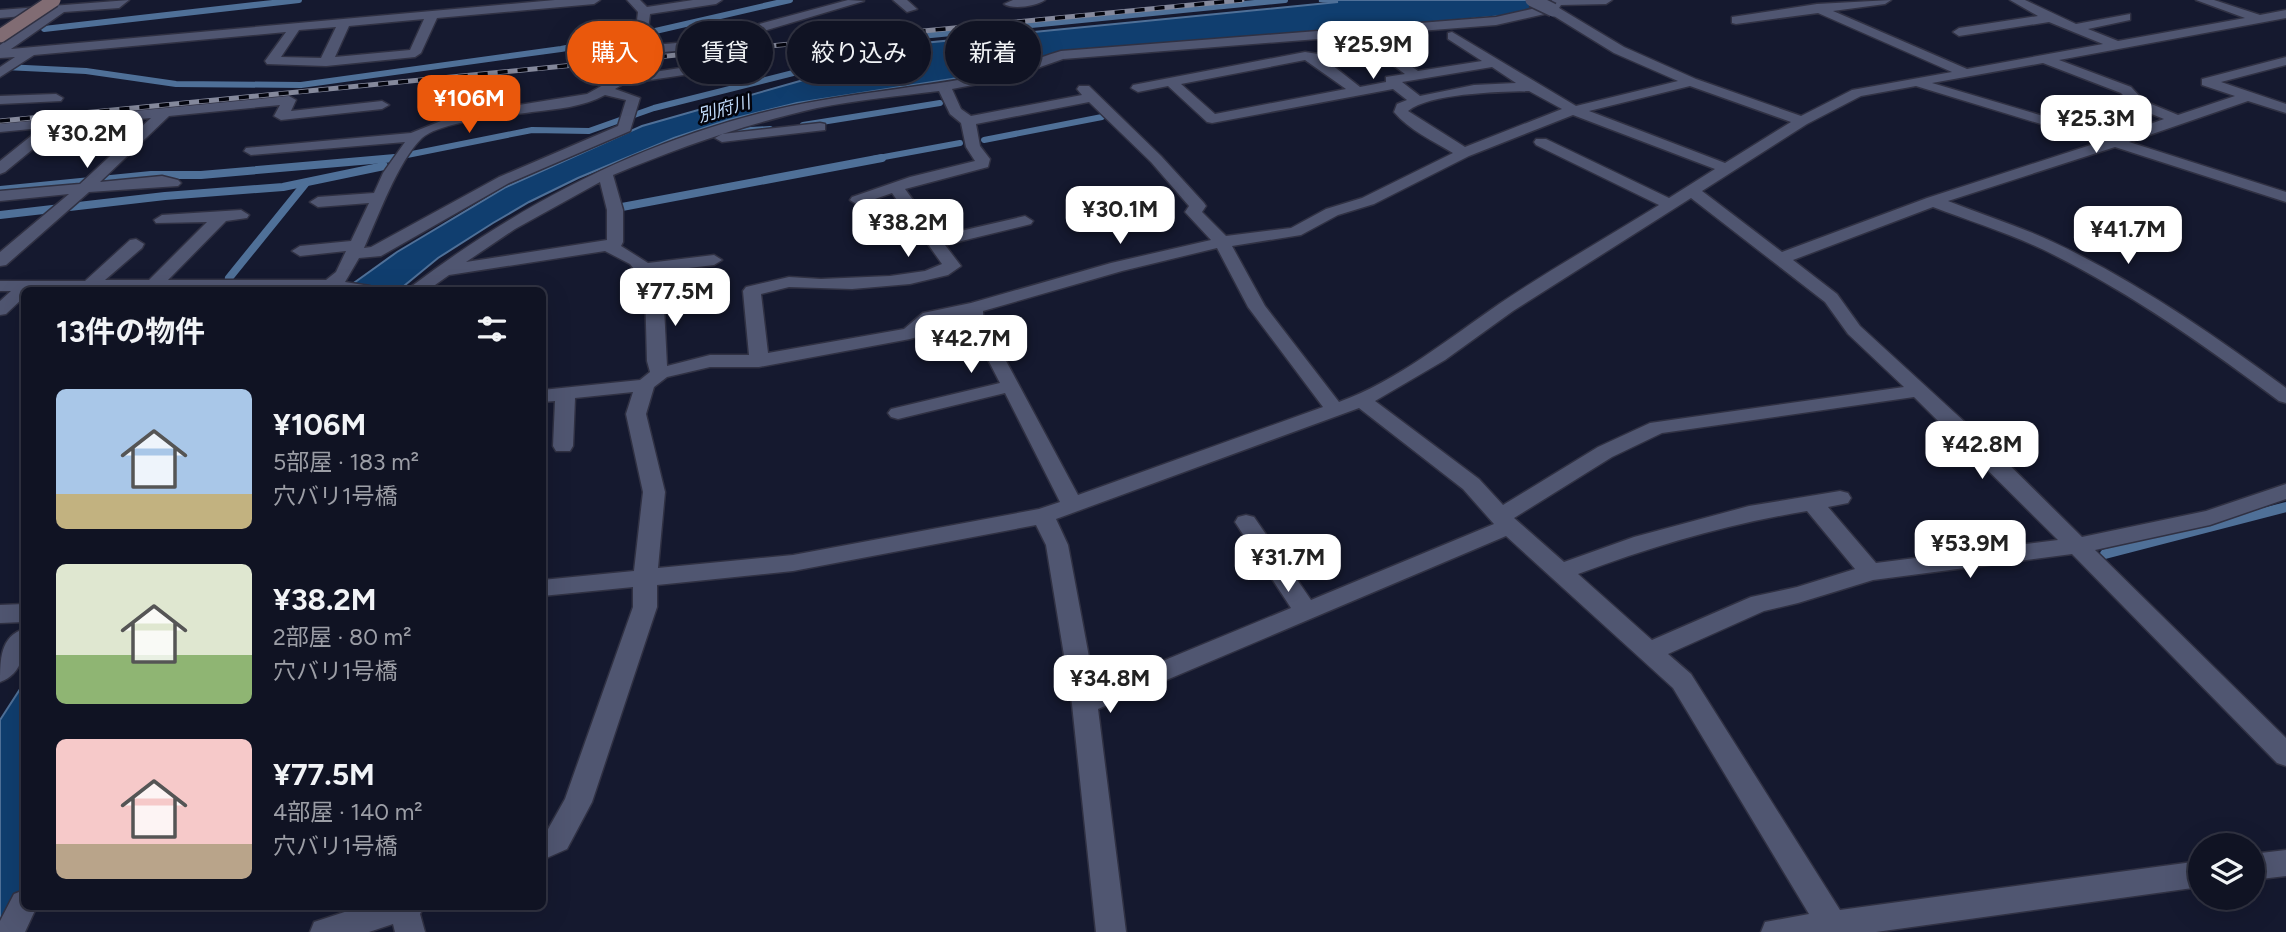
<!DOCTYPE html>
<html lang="ja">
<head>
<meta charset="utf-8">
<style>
  :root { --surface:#101323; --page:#1e2030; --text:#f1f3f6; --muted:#9c9ea6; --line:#303241; --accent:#ea580c }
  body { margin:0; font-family:Figtree,"Noto Sans JP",sans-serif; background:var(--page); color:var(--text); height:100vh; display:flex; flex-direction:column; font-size:26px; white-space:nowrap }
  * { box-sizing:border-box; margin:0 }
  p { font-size:23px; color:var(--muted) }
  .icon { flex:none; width:38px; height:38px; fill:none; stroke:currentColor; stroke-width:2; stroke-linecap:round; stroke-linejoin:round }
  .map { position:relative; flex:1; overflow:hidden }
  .panel { position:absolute; left:21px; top:287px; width:525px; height:623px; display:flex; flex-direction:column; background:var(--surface); border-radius:10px; box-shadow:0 7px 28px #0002,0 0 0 2px var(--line) }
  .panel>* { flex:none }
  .top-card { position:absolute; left:567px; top:21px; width:665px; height:63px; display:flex; gap:14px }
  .controls { position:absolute; left:2188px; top:833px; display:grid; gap:14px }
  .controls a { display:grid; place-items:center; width:77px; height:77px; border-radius:50%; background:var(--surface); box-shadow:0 7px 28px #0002,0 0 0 2px var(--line); font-size:35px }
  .price { position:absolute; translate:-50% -60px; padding:0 16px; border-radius:14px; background:#fff; color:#222; font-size:23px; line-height:46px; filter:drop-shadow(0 2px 4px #0008) }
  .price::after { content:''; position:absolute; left:50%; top:42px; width:21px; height:16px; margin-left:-10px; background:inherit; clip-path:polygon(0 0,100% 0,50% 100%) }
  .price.active { background:var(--accent); color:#fff }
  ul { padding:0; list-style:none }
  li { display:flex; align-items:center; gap:21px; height:175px; padding:0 35px }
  li span { display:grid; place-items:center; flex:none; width:196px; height:140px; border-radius:10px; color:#555 }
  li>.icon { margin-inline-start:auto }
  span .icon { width:84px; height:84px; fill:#fffc; stroke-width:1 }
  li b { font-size:30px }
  h2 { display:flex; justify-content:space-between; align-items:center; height:84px; padding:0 35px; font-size:30px }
  .chip { padding:0 24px; border-radius:32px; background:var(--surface); box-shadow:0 7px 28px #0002,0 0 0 2px var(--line); font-size:24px; line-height:63px }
  .chip.active { background:var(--accent); color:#fff }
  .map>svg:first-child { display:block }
  .water { fill:#103e6f; stroke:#4f7098; stroke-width:2 }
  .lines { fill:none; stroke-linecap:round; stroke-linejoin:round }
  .stream-far2 { stroke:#4f7098; stroke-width:6 }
  .stream-far1 { stroke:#4f7098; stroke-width:8 }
  .stream { stroke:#4f7098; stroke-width:10 }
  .street-casing { stroke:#303143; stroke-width:3 }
  .street { fill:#505671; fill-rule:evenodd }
  .rail-casing { stroke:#85899c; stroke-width:5 }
  .rail { stroke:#04050e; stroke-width:3.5; stroke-dasharray:10; stroke-linecap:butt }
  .street-bridge-casing { stroke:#303143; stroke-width:16; stroke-linecap:butt }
  .secondary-bridge-casing { stroke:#303143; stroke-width:16; stroke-linecap:butt }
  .street-bridge { stroke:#505671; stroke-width:13 }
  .secondary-bridge { stroke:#816c73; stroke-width:13 }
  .labels { text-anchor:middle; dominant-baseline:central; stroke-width:5; stroke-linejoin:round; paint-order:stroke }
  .far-water-label { font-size:18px; font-style:italic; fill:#c2dcfb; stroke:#04050e }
</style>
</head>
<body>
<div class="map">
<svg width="2286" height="932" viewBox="0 0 2286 932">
  <rect width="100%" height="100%" fill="#15192f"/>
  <g class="water">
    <polygon points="1325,0 1610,0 1565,4 1513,15 1310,34 1088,49 984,74 797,103 728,120 674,138 578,178 529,202 493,223 438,258 399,290 344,290 397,252 506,187 642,126 814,77 877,51 913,44 1338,2 1319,1"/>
    <polygon points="24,683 24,883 0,931 0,720"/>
  </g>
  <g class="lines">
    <g class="stream-far2">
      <polyline points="44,29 299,0"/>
      <polyline points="5,67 86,71 176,84 301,85 561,49 651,32 790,0"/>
      <polyline points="803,125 940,103"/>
      <polyline points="733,131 770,129"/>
      <polyline points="984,140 1102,117"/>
      <polyline points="387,159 532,130 589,131 654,108 809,69 860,42 1285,0"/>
      <polyline points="873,159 960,143"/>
    </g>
    <g class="stream-far1">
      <polyline points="0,190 151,175 201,175 395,158"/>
      <polyline points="622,207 882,158"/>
      <polyline points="0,215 165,196 283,187 384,166"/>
      <polyline points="229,278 305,184"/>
    </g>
    <polyline class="stream" points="2105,554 2286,507"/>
    <defs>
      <g id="street">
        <path d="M129,0l-10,8 -55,4 -53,37 544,-49h45l-6,4 -157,14 -16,35 -6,4 -89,9 -59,-2 -2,-3 21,-29 -252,23 -34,22v-10l15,-10 -15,1v-13l46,-31 -46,4v-8zM424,19l-14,31 -75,7 14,-31zM336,27l-15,31 -40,-1 18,-27z"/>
        <path d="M627,0h13l7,7 46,-7h29l-6,4 -66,10 -3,23 -4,9 89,-8 20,-12 96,-26 16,1 -104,31 -25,14 -96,8 -11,22 130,-20 7,4 -7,4 -135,20 -8,5 25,9 -10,33 -121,52 -128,73 -22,2 -14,24 25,4 2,4h-348v7l-18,17 -6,1v-14l11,-10h-11v-10h85l45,-41 6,-1 8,5 -2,4 -37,32h44l58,-58 -51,1 -2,-3 8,-5 79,-5 8,5 -2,3 -21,3 -58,59h158l10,-8 10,-21 -46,5 -8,-5 8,-5 51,-5 18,-38 -51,4 -8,-5 8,-5 56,-4 9,-20 22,-31 -154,13 -7,-4 2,-3 165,-15 45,-18 131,-21 27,-15 21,-42 3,-25zM605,95l21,5 -8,26 -119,51 -128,70 -7,1c14,-31 34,-87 58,-110 19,-17 84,-22 110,-26 24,-3 52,-5 73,-17z"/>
        <polygon points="893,0 907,0 917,9 907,12"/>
        <path d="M1013,0h32c-9,6 -32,10 -41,4z"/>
        <path d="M1552,0h60l-6,4 -45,1 -2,3 65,39 72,32 105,37 51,-26 100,-18 -134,-59 -82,11 -4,-1v-6l85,-13 74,-4 -6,4 -52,7 134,58 136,-25 -54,-22 -90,14 -6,-4 6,-4 79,-12 -28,-16h15l51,24 54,-10v6l-42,9 30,12 127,-23 -49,-18h18l46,15 26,-5v8l-227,42 72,27 13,14 34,14 57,-19 -33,-11v-6l84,-22v8l-65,17 65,22v9l-38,-12 -119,41 157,50v10l-171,-55 -167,54c35,14 71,25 105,41 83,39 159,92 233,146v15l-7,-2c-75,-56 -151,-110 -235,-151 -36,-17 -74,-29 -111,-43l-140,53 44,34 23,32 119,109 103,102 124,-26 80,-27v15l-76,26 -115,25 191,188v28l-9,-3 -205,-209 -199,26 -75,23 -34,8 -96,43 23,20 149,236 360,-49v26l-324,45h-115l4,-10 44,-8 -136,-226 -167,-152 -408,173 28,223h-30l-24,-228 -26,-159 -10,-20 -243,46 -136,14v22l-65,195 -25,47 -25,11v-26l5,-3 18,-32 68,-192v-20l-91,9v-16l92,-9 9,-79 -17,-78 7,-22 -58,6 -2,48 -3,5h-14l-3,-5 2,-45 -13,1v-12l98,-10 10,-8 -3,-11 -2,-73 -3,-9 -12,-15 -25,-13 -156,24 -21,15h-18l2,-4c106,-80 220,-140 349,-173 78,-20 157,-24 235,-40 22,-5 43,-16 65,-22l435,-34 53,-12zM1549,13l65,40 64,28 -102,25 -124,-74 -4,1v6l34,22 -64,10 -35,-24 -6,4 1,3 27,20 -19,3v5l-26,5 -42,-33 -13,-2 -172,33 -2,3 7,4 30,-6 39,36 5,1 181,-34 14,11 -10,4 -3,8c15,18 39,29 59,41l-91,45 -36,11 -35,19 -65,8 -24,-24 4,-6 -2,-3 -43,-47 -72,-70h-10l-2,3 5,6 -111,21 -10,-7 -9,-20 57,-11 54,-19 433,-34zM1305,60l41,29 -131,25 -34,-30zM2043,63l78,30 13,14 30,12 -50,18 -182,-54zM1492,67l24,16 -42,2 -54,11 -18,-14zM1690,86l101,36 -66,41 -136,-52zM1916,86l184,56 -173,56 -145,54 -80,-61 105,-67 54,-28zM939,91l11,23 11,9 5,24 9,14 -65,16 -58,20 -2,3 8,5 34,-12 50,71 -17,7 -35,5 -69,3 -32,-2 -43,10 -3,4 6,64h-39l-43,11 -4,-78 -8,-16 59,-7 8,-5 -8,-5 -66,8 -27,-17 2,-4v-32l-10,-35c67,-28 133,-51 204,-67 40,-8 81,-12 122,-17zM1529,91l33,18 -97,38 -57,-36c23,-18 91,-19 121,-20zM1089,102l62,60 38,44 -4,6 26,28 -100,23 -140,40 -48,10 -19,16 -136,24 -7,-59 28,-7 63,2 58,-5 38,-9 13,-9 -16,-21 86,-21 2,-3 -8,-5 -86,20 -34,-47 83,-22 2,-8 -10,-13 -4,-22zM1573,115l142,54 -46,29 -123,-59h-10l-2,3 2,3 123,60c-53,33 -108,64 -160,99 -51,35 -102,77 -160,98l-74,-96 -33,-60 69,-11 37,-20 36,-11 95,-48zM600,182l7,28v30l-141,22 49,-33zM1691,198l134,104 23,32 56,53 -254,36 -52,24 -95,58 -24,-26 -104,-78 70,-41 68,-49zM1217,248l31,59 75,100 -245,88 -95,-177v-7l139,-40zM965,315l35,68 -109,26 -3,4 3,4 7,2 107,-26 55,109 -21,7 -246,46 -135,13 7,-76 -19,-78 8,-27 13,-10 43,-10h49l151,-28 7,-2 18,-16zM1914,397l144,143 -182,23 -48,-56 20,-4 3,-5 -3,-5 -8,-2 -91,15 -115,31 -70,25 -50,-44 98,-61 50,-24zM1359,408l104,81 31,35 -183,76 -57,-83 -8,-2 -8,2 -3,5 56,86 -196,81 -27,-144 -12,-26zM1807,511l48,58 -58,18 -46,10 -99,43 -74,-66c75,-28 149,-50 229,-63z"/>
        <polygon points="56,94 63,98 61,101 0,104 0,96"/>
        <polygon points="289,96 296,100 291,111 382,101 389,105 382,109 281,120 274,116 280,105 169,116 100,182 162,176 178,180 181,183 178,186 89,192 6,265 0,266 0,252 69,194 0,201 0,191 80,184 151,118 61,126 5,172 0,174 0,161 41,128 0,132 0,124"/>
        <polygon points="820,123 825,124 825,130 722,142 715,138 722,134"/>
        <polygon points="24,604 24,622 0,623 0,605"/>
        <path d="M24,629c2,20 -1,45 -24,53 0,-21 0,-46 24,-53z"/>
        <polygon points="2286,850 2286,876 2252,880 2252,854"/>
        <polygon points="24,890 24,906 37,906 25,932 0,932 0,921 14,894"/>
        <polygon points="363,906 424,906 420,914 425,932 395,932 393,924 369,932 310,932 314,922"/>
      </g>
    </defs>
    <use href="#street" class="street-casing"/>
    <use href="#street" class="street"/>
    <defs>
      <polyline id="rail" points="0,121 1242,0"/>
    </defs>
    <use href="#rail" class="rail-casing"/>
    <use href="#rail" class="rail"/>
    <defs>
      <polyline id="street-bridge" points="1532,0 1553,10"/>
      <polyline id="secondary-bridge" points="0,36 54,0"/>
    </defs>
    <use href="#street-bridge" class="street-bridge-casing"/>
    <use href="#secondary-bridge" class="secondary-bridge-casing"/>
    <use href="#street-bridge" class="street-bridge"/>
    <use href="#secondary-bridge" class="secondary-bridge"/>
  </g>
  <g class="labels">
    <g class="far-water-label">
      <text transform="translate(724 109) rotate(-16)">別府川</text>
    </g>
  </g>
</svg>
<div class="controls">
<a><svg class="icon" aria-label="layers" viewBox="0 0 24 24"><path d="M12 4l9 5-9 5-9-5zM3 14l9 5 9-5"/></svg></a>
</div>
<b class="price" style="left:1373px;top:81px">¥25.9M</b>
<b class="price active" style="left:469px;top:135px">¥106M</b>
<b class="price" style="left:2096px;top:155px">¥25.3M</b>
<b class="price" style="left:87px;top:170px">¥30.2M</b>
<b class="price" style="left:1120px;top:246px">¥30.1M</b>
<b class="price" style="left:908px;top:259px">¥38.2M</b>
<b class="price" style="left:2128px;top:266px">¥41.7M</b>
<b class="price" style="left:675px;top:328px">¥77.5M</b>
<b class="price" style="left:971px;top:375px">¥42.7M</b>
<b class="price" style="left:1982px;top:481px">¥42.8M</b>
<b class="price" style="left:1970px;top:580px">¥53.9M</b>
<b class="price" style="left:1288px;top:594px">¥31.7M</b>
<b class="price" style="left:1110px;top:715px">¥34.8M</b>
<div class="top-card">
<a class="chip active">購入</a>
<a class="chip">賃貸</a>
<a class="chip">絞り込み</a>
<a class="chip">新着</a>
</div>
<section class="panel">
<h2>13件の物件<svg class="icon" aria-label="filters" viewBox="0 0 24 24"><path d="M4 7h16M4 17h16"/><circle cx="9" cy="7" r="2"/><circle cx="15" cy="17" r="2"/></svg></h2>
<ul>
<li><span style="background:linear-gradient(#a9c7e8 75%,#c2b280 0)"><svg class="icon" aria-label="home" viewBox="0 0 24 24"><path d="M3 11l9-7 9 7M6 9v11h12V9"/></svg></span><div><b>¥106M</b><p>5部屋 · 183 m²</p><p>穴バリ1号橋</p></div></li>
<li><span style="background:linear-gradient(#dfe7d0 65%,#8fb573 0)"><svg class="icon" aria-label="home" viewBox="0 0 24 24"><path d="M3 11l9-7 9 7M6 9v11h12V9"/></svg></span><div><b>¥38.2M</b><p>2部屋 · 80 m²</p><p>穴バリ1号橋</p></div></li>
<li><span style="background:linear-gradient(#f6c9c9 75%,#b9a48a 0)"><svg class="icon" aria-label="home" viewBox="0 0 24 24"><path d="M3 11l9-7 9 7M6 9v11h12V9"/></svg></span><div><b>¥77.5M</b><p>4部屋 · 140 m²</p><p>穴バリ1号橋</p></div></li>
</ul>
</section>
</div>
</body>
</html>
